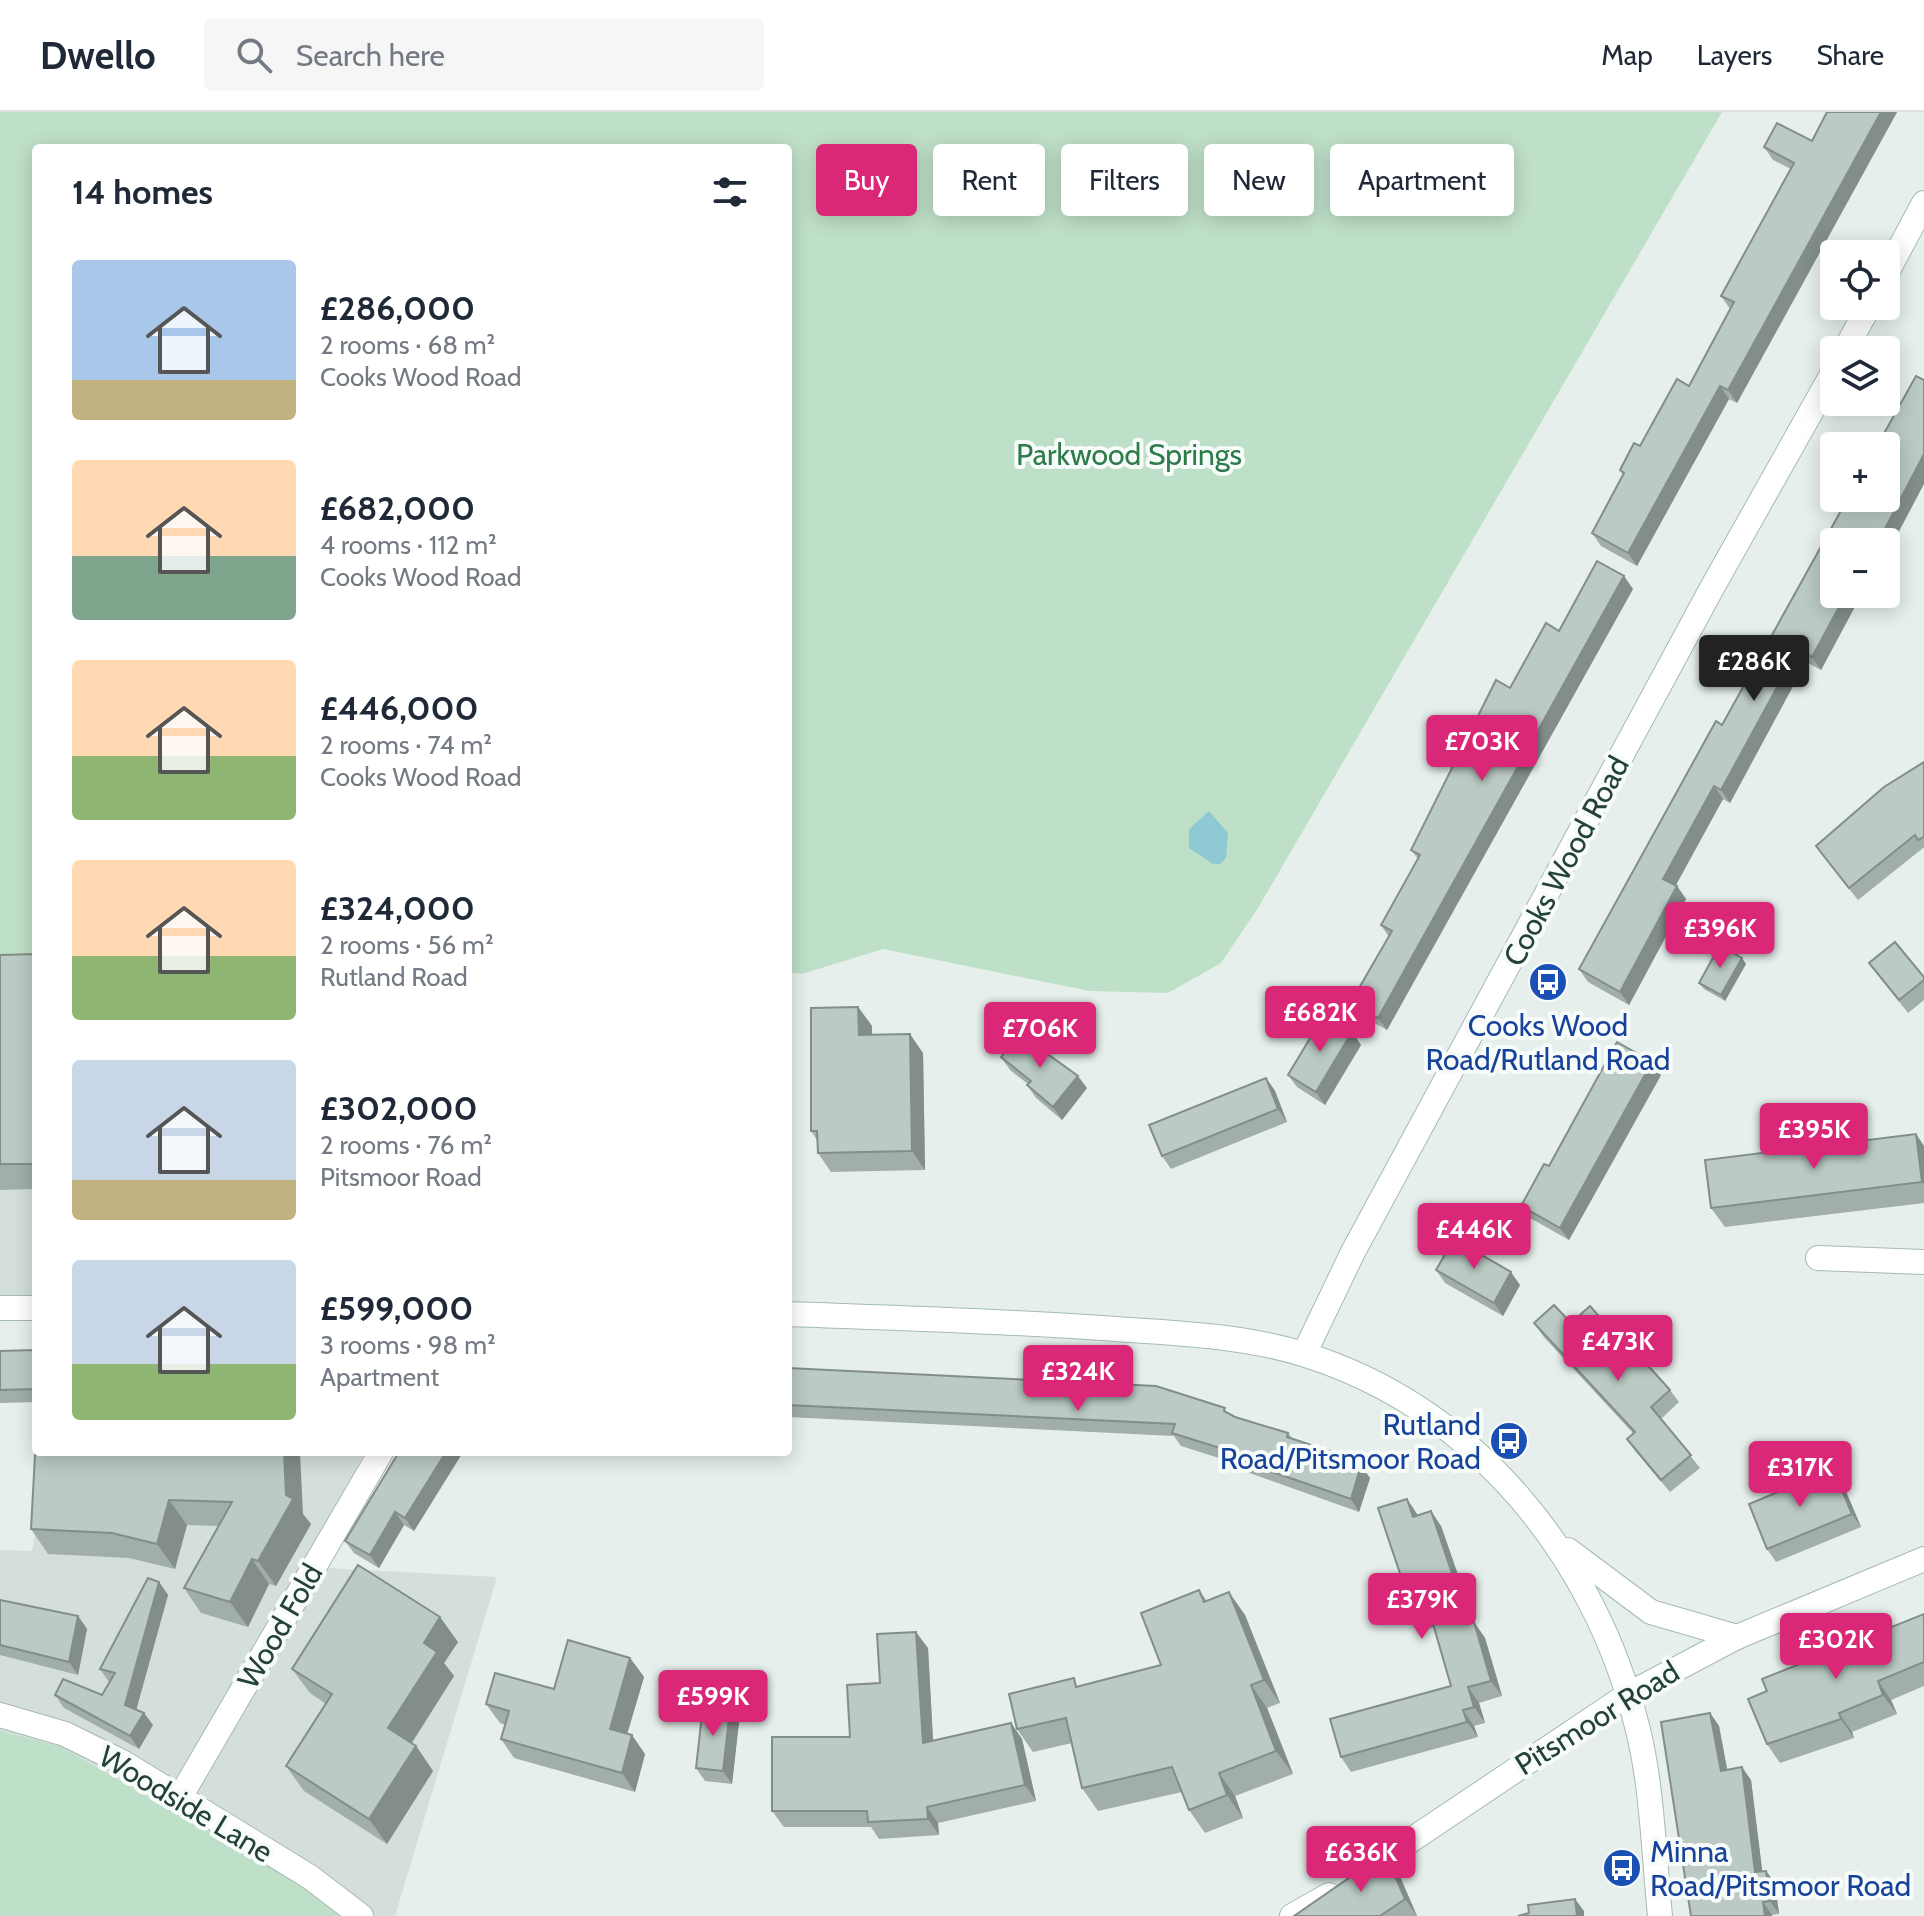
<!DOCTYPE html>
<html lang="en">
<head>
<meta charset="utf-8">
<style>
  :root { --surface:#fff; --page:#f6f6f7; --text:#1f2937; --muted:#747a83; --line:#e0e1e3; --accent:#db2777 }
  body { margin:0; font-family:Cabin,sans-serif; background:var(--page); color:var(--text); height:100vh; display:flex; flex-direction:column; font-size:30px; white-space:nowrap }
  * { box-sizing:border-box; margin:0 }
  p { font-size:26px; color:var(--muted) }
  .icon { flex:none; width:44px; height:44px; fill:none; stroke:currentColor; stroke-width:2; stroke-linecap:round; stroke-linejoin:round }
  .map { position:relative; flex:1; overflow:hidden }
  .drawer { position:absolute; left:32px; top:32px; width:760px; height:1312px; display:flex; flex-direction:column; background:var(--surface); border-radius:8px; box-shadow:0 4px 20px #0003 }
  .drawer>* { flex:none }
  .top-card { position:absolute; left:816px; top:32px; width:760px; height:72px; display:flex; gap:16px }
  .fabs { position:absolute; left:1820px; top:128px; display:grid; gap:16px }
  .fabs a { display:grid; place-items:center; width:80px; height:80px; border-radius:8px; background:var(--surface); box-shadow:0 4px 20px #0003; font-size:40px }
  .price { position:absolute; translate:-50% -68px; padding:0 18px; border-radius:8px; background:var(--accent); color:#fff; font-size:26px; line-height:52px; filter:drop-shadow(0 2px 4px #0008) }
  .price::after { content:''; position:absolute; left:50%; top:48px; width:24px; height:18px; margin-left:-12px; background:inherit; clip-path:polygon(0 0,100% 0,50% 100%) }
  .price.selected { background:#222; color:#fff }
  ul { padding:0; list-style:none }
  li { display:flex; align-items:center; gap:24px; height:200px; padding:0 40px }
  li span { display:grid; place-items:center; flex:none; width:224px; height:160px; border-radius:8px; color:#555 }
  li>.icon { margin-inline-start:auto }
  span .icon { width:96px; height:96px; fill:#fffc; stroke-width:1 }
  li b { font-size:34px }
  h2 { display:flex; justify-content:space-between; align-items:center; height:96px; padding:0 40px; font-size:34px }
  .pill { padding:0 28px; border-radius:8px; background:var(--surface); box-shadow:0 4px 20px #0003; font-size:28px; line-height:72px }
  .pill.selected { background:var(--accent); color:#fff }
  header { display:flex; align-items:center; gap:48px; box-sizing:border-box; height:112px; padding:0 40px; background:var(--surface); border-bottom:2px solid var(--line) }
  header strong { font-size:38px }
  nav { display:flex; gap:44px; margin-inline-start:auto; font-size:28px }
  .search { width:560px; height:72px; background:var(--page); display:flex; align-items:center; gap:20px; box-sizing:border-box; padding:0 28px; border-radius:8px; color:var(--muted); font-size:30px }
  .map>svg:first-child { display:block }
  .built { fill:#d4dfda }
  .green { fill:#bfe0c8 }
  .water { fill:#8ec9d4 }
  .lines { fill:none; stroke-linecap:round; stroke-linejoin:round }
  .street-casing { stroke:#a8b8b2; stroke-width:26 }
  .secondary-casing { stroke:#a4bbb3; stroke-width:26 }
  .street { stroke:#fff; stroke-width:24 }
  .secondary { stroke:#fff; stroke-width:24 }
  .wall { fill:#a1aea9 }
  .shaded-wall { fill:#838d89 }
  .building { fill:#bbcac4; stroke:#838d89; stroke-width:2 }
  .labels { text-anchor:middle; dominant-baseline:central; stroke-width:8; stroke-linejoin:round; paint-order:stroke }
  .park-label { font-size:30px; fill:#2d7a4b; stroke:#f7fbf9 }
  .street-label { font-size:30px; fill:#24423a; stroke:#f7fbf9 }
  .transit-label { font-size:30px; fill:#164399; stroke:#f7fbf9 }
</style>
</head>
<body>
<header>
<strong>Dwello</strong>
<div class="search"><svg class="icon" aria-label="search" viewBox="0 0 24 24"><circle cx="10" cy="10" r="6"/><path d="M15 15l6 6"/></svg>Search here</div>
<nav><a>Map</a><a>Layers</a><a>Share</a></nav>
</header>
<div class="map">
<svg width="1924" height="1804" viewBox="0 0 1924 1804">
  <rect width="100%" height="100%" fill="#e6efeb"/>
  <g class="built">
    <polygon points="0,864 36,864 36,1184 0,1185"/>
    <polygon points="49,1340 364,1340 308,1455 497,1465 395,1804 341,1804 311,1778 60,1634 0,1619 0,1438 32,1439"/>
  </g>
  <g class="green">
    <polygon points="0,0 1722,0 1258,796 1221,851 1168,881 1090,879 883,837 802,862 788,860 788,36 36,36 36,864 0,864"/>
    <polygon points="0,1619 60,1634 311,1778 341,1804 0,1804"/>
  </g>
  <polygon class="water" points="1209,699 1228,721 1226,746 1220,752 1213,752 1189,736 1189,717"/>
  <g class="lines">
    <defs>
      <g id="street">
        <polyline points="1818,1146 1924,1150"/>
        <polyline points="0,1603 65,1622 124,1651 310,1765 361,1804"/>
        <polyline points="179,1687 381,1340"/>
      </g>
      <g id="secondary">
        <polyline points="1886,162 1924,91"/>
        <polyline points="1845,238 1869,194"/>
        <polyline points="0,1196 36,1196"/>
        <path d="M788,1202c109,4 219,7 328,15 62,4 130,7 190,26 170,54 288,201 331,371 15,57 17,130 23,190"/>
        <polyline points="1304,1242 1353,1140 1713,474 1834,259"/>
        <polyline points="1568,1438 1651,1500 1737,1525"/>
        <polyline points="1359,1763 1629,1582 1737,1525 1924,1447"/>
        <polyline points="1292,1804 1329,1783"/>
      </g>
    </defs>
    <use href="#street" class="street-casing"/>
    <use href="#secondary" class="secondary-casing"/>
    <use href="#street" class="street"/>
    <use href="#secondary" class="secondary"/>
  </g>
  <g class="wall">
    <polygon points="1827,0 1897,0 1737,291 1729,287 1637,454 1601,434 1592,421 1623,363 1620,358 1689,274 1730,197 1721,184 1791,57 1773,48 1764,35 1812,29"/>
    <polygon points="1633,477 1387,918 1360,903 1351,890 1389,825 1381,813 1418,747 1411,738 1510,576 1559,519"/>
    <polygon points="1834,482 1866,482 1862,489 1859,487 1821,558 1806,550 1730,691 1723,687 1676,773 1686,787 1629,893 1588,870 1579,857 1722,613"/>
    <polygon points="1924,650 1924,736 1923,736 1858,788 1816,734"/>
    <polygon points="36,842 36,1077 0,1078 0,843"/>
    <polygon points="1869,851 1924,865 1924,888 1908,901"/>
    <polygon points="1746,852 1725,889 1704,877 1699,871"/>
    <polygon points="858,895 872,914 872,923 923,941 925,1058 831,1060 818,1041 817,1028 811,1019"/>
    <polygon points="1352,920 1361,933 1325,993 1297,975 1288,963"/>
    <polygon points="1001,945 1087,976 1062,1008 1036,986 1027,973 1028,972 1010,958"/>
    <polygon points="1661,963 1569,1128 1530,1106 1521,1094 1549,1054"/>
    <polygon points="1266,966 1275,979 1287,1010 1171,1057 1162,1044"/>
    <polygon points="1916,1022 1924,1034 1924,1091 1725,1115 1711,1096"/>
    <polygon points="1436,1158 1520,1173 1503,1204 1445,1171"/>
    <polygon points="1534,1211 1571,1211 1670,1278 1679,1290 1661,1307 1700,1356 1670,1380 1636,1340 1627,1327 1633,1321 1543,1224"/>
    <polygon points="36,1238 36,1290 0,1291 0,1239"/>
    <polygon points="788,1256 1229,1302 1235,1305 1288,1321 1292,1326 1354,1350 1370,1366 1359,1400 1244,1359 1238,1352 1181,1334 1174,1324 788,1305"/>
    <polygon points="36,1325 303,1402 311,1412 276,1474 269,1472 248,1515 201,1501 184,1476 219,1414 187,1413 175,1457 129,1446 48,1442 31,1417"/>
    <polygon points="399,1340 463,1340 414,1419 404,1413 379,1456 354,1441 345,1429"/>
    <polygon points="1842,1370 1861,1415 1776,1450 1767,1437"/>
    <polygon points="1407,1387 1418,1404 1441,1414 1474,1510 1485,1526 1502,1584 1479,1591 1485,1611 1474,1614 1478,1625 1351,1660 1341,1645 1451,1574 1434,1515 1424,1518 1414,1503"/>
    <polygon points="159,1470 168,1483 136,1597 153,1613 139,1637 64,1596 55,1583 102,1583 109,1570 100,1557"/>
    <polygon points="1199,1478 1207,1489 1245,1503 1280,1591 1267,1596 1293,1662 1235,1684 1243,1706 1205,1721 1189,1698 1182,1680 1098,1699 1082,1676 1072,1631 1033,1640 1017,1617 1161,1553"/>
    <polygon points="0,1488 78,1504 87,1517 78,1563 0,1543"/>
    <polygon points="1924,1502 1924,1574 1891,1588 1897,1602 1852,1620 1854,1626 1780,1651 1767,1632 1767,1579"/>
    <polygon points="458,1530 444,1551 454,1564 412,1631 416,1634 433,1659 387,1732 304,1679 286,1654 326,1592 310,1581 292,1557"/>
    <polygon points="928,1536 933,1628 1011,1611 1022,1627 1036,1689 938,1711 939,1723 879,1727 871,1715 784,1715 772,1699 850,1625 880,1571"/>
    <polygon points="630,1546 644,1565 627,1622 645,1642 635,1680 514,1646 501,1627 505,1613 500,1611 486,1592 554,1577"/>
    <polygon points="730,1597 739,1610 732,1672 705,1669 696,1656"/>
    <polygon points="1710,1601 1719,1614 1727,1658 1751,1668 1762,1759 1766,1759 1775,1771 1779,1802 1772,1803 1772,1804 1691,1804"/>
    <polygon points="1398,1760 1417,1804 1294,1804"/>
  </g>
  <g class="shaded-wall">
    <polygon points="1881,0 1897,0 1737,291 1728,278"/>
    <polygon points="1720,274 1729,287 1637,454 1628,441"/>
    <polygon points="1924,342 1924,372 1886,444 1886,430 1878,430"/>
    <polygon points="1624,464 1633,477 1387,918 1378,906"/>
    <polygon points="1846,482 1855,482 1859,487 1821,558 1812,545"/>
    <polygon points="1857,482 1866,482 1862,489"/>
    <polygon points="1798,537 1806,550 1730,691 1721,678"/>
    <polygon points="1714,674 1723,687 1672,780 1663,767"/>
    <polygon points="1677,774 1686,787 1629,893 1620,880"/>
    <polygon points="1742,846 1746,852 1725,889 1721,883"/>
    <polygon points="858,895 872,914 872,942 859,923"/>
    <polygon points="1352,920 1361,933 1325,993 1316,980"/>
    <polygon points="910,922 923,941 925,1058 912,1039"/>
    <polygon points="1652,950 1661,963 1569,1128 1560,1116"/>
    <polygon points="1078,964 1087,976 1062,1008 1053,995"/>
    <polygon points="1266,966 1275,979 1287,1010 1278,997"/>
    <polygon points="1916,1022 1924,1034 1924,1073 1922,1070"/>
    <polygon points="1511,1160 1520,1173 1503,1204 1494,1191"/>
    <polygon points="284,1340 300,1340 303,1402 311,1412 276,1474 258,1449 286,1383"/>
    <polygon points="446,1340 463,1340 414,1419 405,1406"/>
    <polygon points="1350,1346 1359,1359 1361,1353 1370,1366 1359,1400 1351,1387"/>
    <polygon points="1833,1357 1842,1370 1861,1415 1852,1402"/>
    <polygon points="1407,1387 1417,1402 1423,1421 1413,1405"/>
    <polygon points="169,1388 187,1413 175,1457 157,1432"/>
    <polygon points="1431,1399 1441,1414 1476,1514 1474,1510 1485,1526 1502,1584 1491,1569 1469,1512"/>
    <polygon points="395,1400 404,1413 379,1456 370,1443"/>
    <polygon points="252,1447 269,1472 248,1515 230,1490"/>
    <polygon points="159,1470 168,1483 134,1606 125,1593"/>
    <polygon points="1229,1480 1245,1503 1280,1591 1264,1568"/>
    <polygon points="78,1504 87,1517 78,1563 69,1550"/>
    <polygon points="440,1505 458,1530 444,1551 454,1564 405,1641 388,1616 424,1531"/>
    <polygon points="916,1520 928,1536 934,1647 923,1631"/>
    <polygon points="630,1546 644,1565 623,1636 610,1617"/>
    <polygon points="1878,1569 1891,1588 1897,1602 1883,1583"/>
    <polygon points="1251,1573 1267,1596 1293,1662 1276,1639"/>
    <polygon points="1468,1575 1479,1591 1485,1611 1474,1595"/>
    <polygon points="730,1597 739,1610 732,1672 723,1659"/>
    <polygon points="1463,1598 1474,1614 1478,1625 1467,1610"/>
    <polygon points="144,1601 153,1613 139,1637 130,1624"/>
    <polygon points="1710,1601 1719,1614 1730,1672 1721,1659"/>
    <polygon points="1839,1601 1852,1620 1854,1626 1841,1607"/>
    <polygon points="1011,1611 1022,1627 1036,1689 1025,1673"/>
    <polygon points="632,1623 645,1642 635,1680 622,1661"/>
    <polygon points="416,1634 433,1659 387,1732 369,1707"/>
    <polygon points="1742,1655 1751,1668 1764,1773 1755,1760"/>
    <polygon points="1219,1661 1235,1684 1243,1706 1227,1683"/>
    <polygon points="927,1695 938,1711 939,1723 928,1707"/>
    <polygon points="1385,1741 1398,1760 1417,1804 1405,1787"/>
    <polygon points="1766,1759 1775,1771 1779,1802 1770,1789"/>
    <polygon points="1575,1787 1584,1799 1584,1804 1577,1804"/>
    <polygon points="1763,1790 1772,1803 1772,1804 1765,1804"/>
  </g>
  <g class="building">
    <polygon points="1827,0 1881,0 1728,278 1720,274 1628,441 1592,421 1624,361 1620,358 1634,331 1640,334 1677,267 1689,274 1734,190 1721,184 1794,51 1764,35 1777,11 1812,29"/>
    <polygon points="1916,264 1924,268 1924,342 1878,430 1834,430 1834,482 1846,482 1812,545 1798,537 1721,678 1714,674 1663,767 1677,774 1620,880 1579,857 1716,609 1722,613 1848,386 1886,386 1886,334 1877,334"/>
    <polygon points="1597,449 1624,464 1378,906 1351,890 1392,819 1381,813 1420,743 1411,738 1496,568 1510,576 1546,511 1559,519"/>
    <polygon points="1924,650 1924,725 1918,728 1915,723 1849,776 1816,734 1884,675"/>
    <polygon points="1895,830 1924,865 1924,868 1899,888 1869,851"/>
    <polygon points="1720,833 1742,846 1721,883 1699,871"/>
    <polygon points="36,842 36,1052 0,1052 0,843"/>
    <polygon points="858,895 859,923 910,922 912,1039 818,1041 817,1019 811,1019 811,896"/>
    <polygon points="1324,903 1352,920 1316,980 1288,963"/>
    <polygon points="1020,922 1078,964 1053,995 1027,973 1031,969 1001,945"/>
    <polygon points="1617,930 1652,950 1560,1116 1521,1094 1544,1052 1549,1054"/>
    <polygon points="1266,966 1278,997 1162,1044 1149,1013"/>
    <polygon points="1916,1022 1922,1070 1711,1096 1705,1048"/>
    <polygon points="1454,1127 1511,1160 1494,1191 1436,1158"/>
    <polygon points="1554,1193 1571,1211 1590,1194 1631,1241 1634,1238 1670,1278 1651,1295 1691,1343 1661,1368 1627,1327 1635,1320 1534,1211"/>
    <polygon points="36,1238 36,1277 0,1278 0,1239"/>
    <polygon points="788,1256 1156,1274 1225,1296 1224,1299 1235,1305 1288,1321 1287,1325 1350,1346 1350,1349 1361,1353 1351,1387 1235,1347 1236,1341 1172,1321 1175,1312 788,1293"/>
    <polygon points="36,1325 36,1340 284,1340 286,1383 293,1387 258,1449 252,1447 230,1490 184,1476 232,1390 169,1388 157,1432 112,1421 31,1417"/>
    <polygon points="399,1340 446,1340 405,1406 395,1400 370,1443 345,1429"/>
    <polygon points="1833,1357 1852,1402 1767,1437 1749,1392"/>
    <polygon points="1407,1387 1413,1405 1431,1399 1469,1512 1474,1510 1491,1569 1468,1575 1474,1595 1463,1598 1467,1610 1341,1645 1330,1607 1451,1574 1429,1498 1414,1503 1378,1396"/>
    <polygon points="358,1453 440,1505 424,1531 437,1540 388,1616 416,1634 369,1707 286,1654 332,1582 292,1557"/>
    <polygon points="148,1466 159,1470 125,1593 144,1601 130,1624 55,1583 63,1567 102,1583 115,1561 100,1557"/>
    <polygon points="1199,1478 1204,1490 1229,1480 1264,1568 1251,1573 1276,1639 1219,1661 1227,1683 1189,1698 1172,1655 1082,1676 1066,1606 1017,1617 1009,1582 1074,1566 1076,1575 1161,1553 1141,1501"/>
    <polygon points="0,1488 78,1504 69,1550 0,1533"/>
    <polygon points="1924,1502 1924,1550 1878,1569 1883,1583 1839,1601 1841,1607 1767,1632 1748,1587 1767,1579 1762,1567"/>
    <polygon points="916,1520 923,1631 1011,1611 1025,1673 927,1695 928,1707 868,1710 867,1699 772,1699 772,1625 850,1625 847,1573 880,1571 877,1522"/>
    <polygon points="568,1528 630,1546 610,1617 632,1623 622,1661 501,1627 509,1599 486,1592 495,1561 554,1577"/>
    <polygon points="703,1594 730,1597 723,1659 696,1656"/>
    <polygon points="1710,1601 1721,1659 1742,1655 1755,1760 1766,1759 1770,1789 1763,1790 1765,1804 1691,1804 1661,1610"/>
    <polygon points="1385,1741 1405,1787 1380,1804 1294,1804"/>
    <polygon points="1575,1787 1577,1804 1518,1804 1529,1801 1528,1793"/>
  </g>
  <defs>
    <symbol id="bus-disc" viewBox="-11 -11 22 22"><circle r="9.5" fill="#1a4fb4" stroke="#f7fbf9"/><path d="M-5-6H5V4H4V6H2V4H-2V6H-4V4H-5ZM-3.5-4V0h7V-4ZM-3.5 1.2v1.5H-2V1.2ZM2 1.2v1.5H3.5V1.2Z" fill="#fff"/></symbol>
  </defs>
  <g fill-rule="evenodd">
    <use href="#bus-disc" x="1526" y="848" width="44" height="44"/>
    <use href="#bus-disc" x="1487" y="1307" width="44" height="44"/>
    <use href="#bus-disc" x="1600" y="1734" width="44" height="44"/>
  </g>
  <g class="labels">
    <g class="park-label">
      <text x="1129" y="342">Parkwood Springs</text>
    </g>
    <g class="street-label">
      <text transform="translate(1566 749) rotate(-62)">Cooks Wood Road</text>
      <text transform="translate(280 1514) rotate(-60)">Wood Fold</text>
      <text transform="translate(1597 1606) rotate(-32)">Pitsmoor Road</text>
      <text transform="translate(186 1692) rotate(31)">Woodside Lane</text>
    </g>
    <g class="transit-label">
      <text x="1548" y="913">Cooks Wood<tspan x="1548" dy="34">Road/Rutland Road</tspan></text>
      <text x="1481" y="1312" text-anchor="end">Rutland<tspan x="1481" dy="34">Road/Pitsmoor Road</tspan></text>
      <text x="1650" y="1739" text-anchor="start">Minna<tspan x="1650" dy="34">Road/Pitsmoor Road</tspan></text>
    </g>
  </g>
</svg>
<div class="fabs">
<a><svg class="icon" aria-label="locate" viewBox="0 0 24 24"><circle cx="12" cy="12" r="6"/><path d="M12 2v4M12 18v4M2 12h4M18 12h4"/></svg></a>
<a><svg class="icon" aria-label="layers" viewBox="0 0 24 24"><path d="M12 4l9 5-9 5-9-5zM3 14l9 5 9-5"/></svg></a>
<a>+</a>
<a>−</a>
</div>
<b class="price selected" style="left:1754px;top:591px">£286K</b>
<b class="price" style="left:1482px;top:671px">£703K</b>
<b class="price" style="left:1720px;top:858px">£396K</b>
<b class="price" style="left:1320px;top:942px">£682K</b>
<b class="price" style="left:1040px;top:958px">£706K</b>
<b class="price" style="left:1814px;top:1059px">£395K</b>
<b class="price" style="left:1474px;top:1159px">£446K</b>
<b class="price" style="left:1618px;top:1271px">£473K</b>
<b class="price" style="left:1078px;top:1301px">£324K</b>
<b class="price" style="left:1800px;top:1397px">£317K</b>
<b class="price" style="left:1422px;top:1529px">£379K</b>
<b class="price" style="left:1836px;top:1569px">£302K</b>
<b class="price" style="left:713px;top:1626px">£599K</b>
<b class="price" style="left:1361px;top:1782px">£636K</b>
<div class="top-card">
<a class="pill selected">Buy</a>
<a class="pill">Rent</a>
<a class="pill">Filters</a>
<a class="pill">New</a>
<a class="pill">Apartment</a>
</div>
<section class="drawer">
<h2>14 homes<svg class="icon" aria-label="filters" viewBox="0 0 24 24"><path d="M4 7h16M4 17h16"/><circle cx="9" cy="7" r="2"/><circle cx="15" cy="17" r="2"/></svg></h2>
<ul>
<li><span style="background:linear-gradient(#a9c7e8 75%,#c2b280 0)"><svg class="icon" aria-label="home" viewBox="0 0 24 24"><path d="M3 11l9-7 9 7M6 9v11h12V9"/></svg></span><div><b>£286,000</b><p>2 rooms · 68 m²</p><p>Cooks Wood Road</p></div></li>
<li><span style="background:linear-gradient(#ffd9b3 60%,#7fa58c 0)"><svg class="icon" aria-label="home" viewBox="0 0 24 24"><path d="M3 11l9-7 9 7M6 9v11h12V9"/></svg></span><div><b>£682,000</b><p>4 rooms · 112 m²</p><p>Cooks Wood Road</p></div></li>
<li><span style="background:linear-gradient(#ffd9b3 60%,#8fb573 0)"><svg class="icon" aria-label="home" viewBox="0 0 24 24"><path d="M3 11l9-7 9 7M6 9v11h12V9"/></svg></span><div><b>£446,000</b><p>2 rooms · 74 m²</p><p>Cooks Wood Road</p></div></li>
<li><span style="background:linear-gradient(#ffd9b3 60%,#8fb573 0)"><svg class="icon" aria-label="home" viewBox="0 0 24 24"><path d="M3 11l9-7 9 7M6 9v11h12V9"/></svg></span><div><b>£324,000</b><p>2 rooms · 56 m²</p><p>Rutland Road</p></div></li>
<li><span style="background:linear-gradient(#c9d6e8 75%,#c2b280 0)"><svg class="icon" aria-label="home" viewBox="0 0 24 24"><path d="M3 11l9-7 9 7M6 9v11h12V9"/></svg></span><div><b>£302,000</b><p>2 rooms · 76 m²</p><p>Pitsmoor Road</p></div></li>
<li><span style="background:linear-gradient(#c9d6e8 65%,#8fb573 0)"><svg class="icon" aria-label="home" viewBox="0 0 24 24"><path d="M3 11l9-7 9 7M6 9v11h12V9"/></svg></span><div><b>£599,000</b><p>3 rooms · 98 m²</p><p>Apartment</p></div></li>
</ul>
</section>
</div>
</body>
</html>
